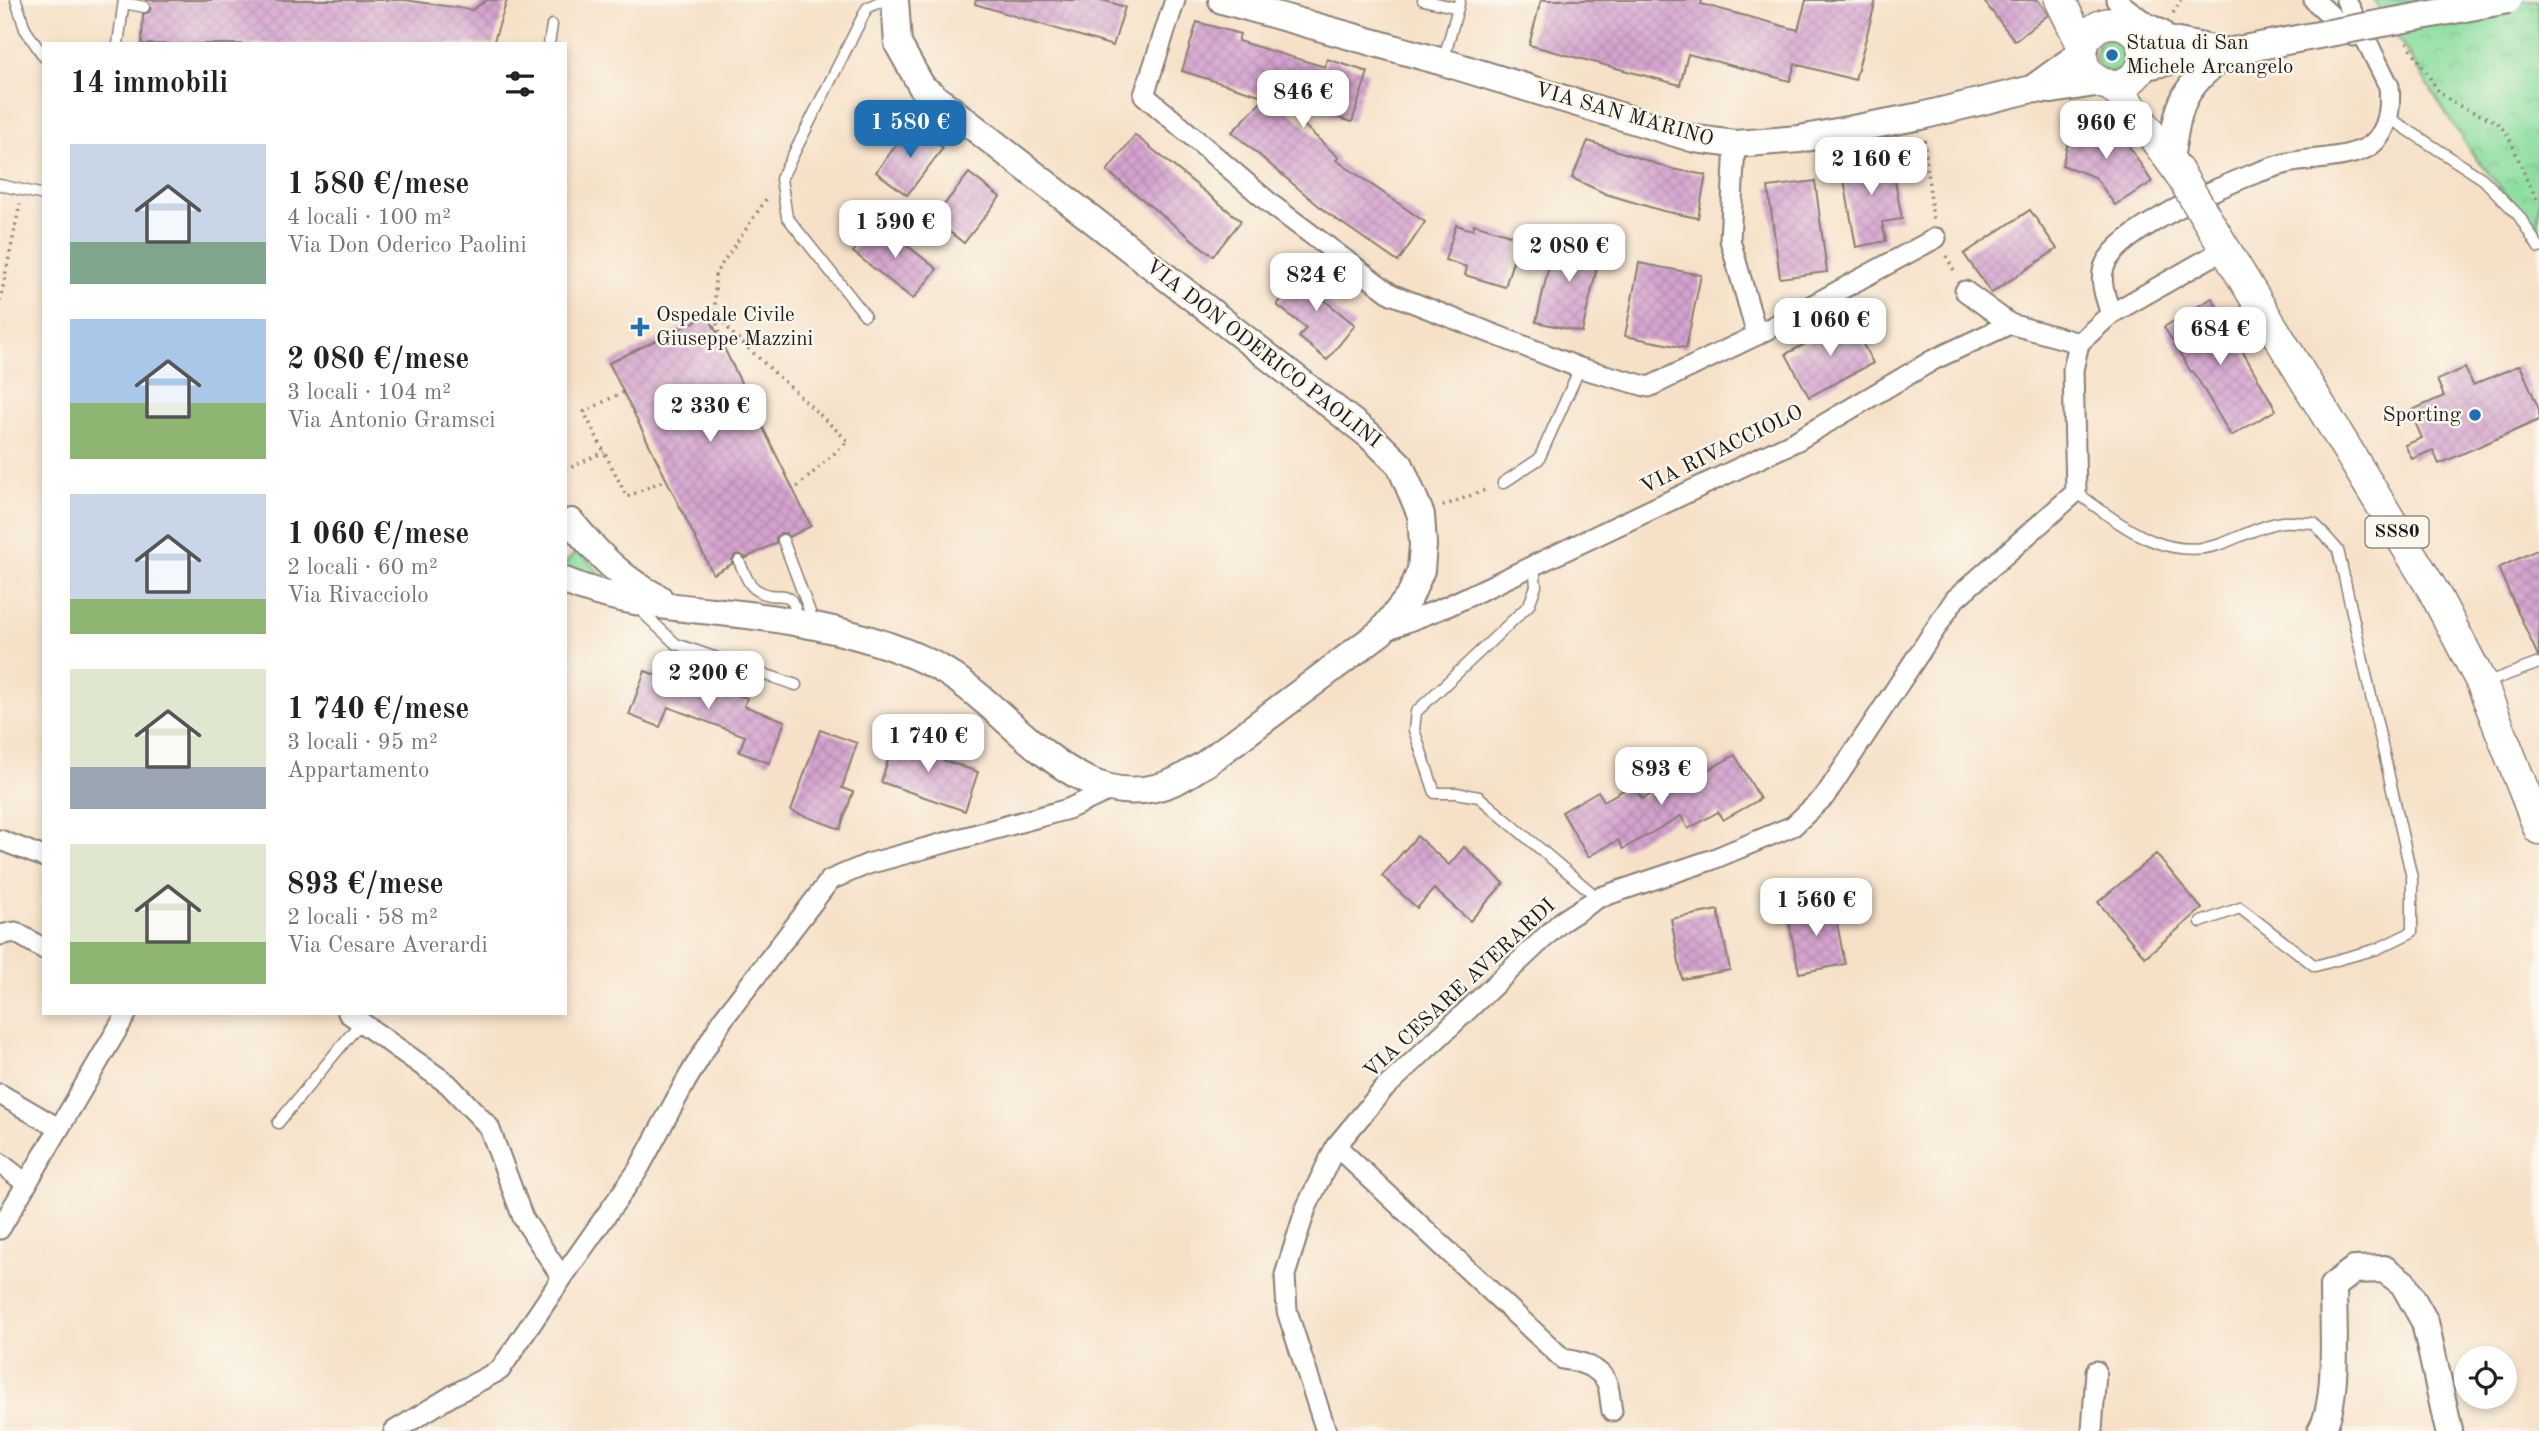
<!DOCTYPE html>
<html lang="it">
<head>
<meta charset="utf-8">
<style>
  :root { --surface:#fff; --page:#f6f6f6; --text:#222; --muted:#767676; --accent:#1f6fb2 }
  body { margin:0; font-family:"Old Standard TT",serif; background:var(--page); color:var(--text); height:100vh; display:flex; flex-direction:column; font-size:26px; white-space:nowrap }
  * { box-sizing:border-box; margin:0 }
  p { font-size:23px; color:var(--muted) }
  .icon { flex:none; width:38px; height:38px; fill:none; stroke:currentColor; stroke-width:2; stroke-linecap:round; stroke-linejoin:round }
  .map { position:relative; flex:1; overflow:hidden }
  .drawer { position:absolute; left:42px; top:42px; width:525px; height:973px; display:flex; flex-direction:column; background:var(--surface); border-radius:0px; box-shadow:0 4px 10px #0003 }
  .drawer>* { flex:none }
  .controls { position:absolute; left:2454px; top:1346px; display:grid; gap:14px }
  .controls a { display:grid; place-items:center; width:63px; height:63px; border-radius:50%; background:var(--surface); box-shadow:0 4px 10px #0003; font-size:35px }
  .price { position:absolute; translate:-50% -60px; padding:0 16px; border-radius:14px; background:#fff; color:#222; font-size:23px; line-height:46px; filter:drop-shadow(0 2px 4px #0008) }
  .price::after { content:''; position:absolute; left:50%; top:42px; width:21px; height:16px; margin-left:-10px; background:inherit; clip-path:polygon(0 0,100% 0,50% 100%) }
  .price.current { background:var(--accent); color:#fff }
  ul { padding:0; list-style:none }
  li { display:flex; align-items:center; gap:21px; height:175px; padding:0 28px }
  li span { display:grid; place-items:center; flex:none; width:196px; height:140px; border-radius:0px; color:#555 }
  li>.icon { margin-inline-start:auto }
  span .icon { width:84px; height:84px; fill:#fffc; stroke-width:1 }
  li b { font-size:30px }
  h2 { display:flex; justify-content:space-between; align-items:center; height:84px; padding:0 28px; font-size:30px }
  .map>svg:first-child { display:block }
  .grass { fill:#89dd9f; stroke:#527c5e; stroke-width:2 }
  .park { fill:url(#park-crowns); stroke:#527c5e; stroke-width:2 }
  .building { fill:url(#building-cross-hatch) }
  .lines { fill:none; stroke-linecap:round; stroke-linejoin:round }
  .lane-casing { stroke:#897e72; stroke-width:13 }
  .street-casing { stroke:#897e72; stroke-width:23 }
  .secondary-casing { stroke:#897e72; stroke-width:30 }
  .primary-casing { stroke:#897e72; stroke-width:33 }
  .path { stroke:#897e72; stroke-width:3.5; stroke-dasharray:2 5; stroke-linecap:butt }
  .lane { stroke:#fff; stroke-width:10 }
  .street { stroke:#fff; stroke-width:19 }
  .secondary { stroke:#fff; stroke-width:26 }
  .primary { stroke:#fff; stroke-width:30 }
  .secondary-bridge-casing { stroke:#897e72; stroke-width:30; stroke-linecap:butt }
  .primary-bridge-casing { stroke:#897e72; stroke-width:33; stroke-linecap:butt }
  .secondary-bridge { stroke:#fff; stroke-width:26 }
  .primary-bridge { stroke:#fff; stroke-width:30 }
  .poi-dot { fill:#1f6fb2; stroke:#fbf7ec; stroke-width:2.5 }
  .labels { text-anchor:middle; dominant-baseline:central; stroke-width:5; stroke-linejoin:round; paint-order:stroke }
  .shield { fill:#fbf7ec; stroke:#5f5e5a; stroke-width:2 }
  .shield-label { font-size:19px; font-weight:bold; fill:#1c1c1c }
  .poi-label { font-size:21px; fill:#1c1c1c; stroke:#fbf7ec; text-anchor:start }
  .street-label { font-size:21px; fill:#1c1c1c; stroke:#fbf7ec }
</style>
</head>
<body>
<div class="map">
<svg width="2539" height="1431" viewBox="0 0 2539 1431">
  <defs>
    <pattern id="park-crowns" width="20" height="18" patternUnits="userSpaceOnUse" patternTransform="scale(1.75)"><rect width="20" height="18" fill="#89dd9f"/><path d="M2 6a3 3 0 1 1 6 0M12 15a3 3 0 1 1 6 0" fill="none" stroke="#76bd88"/></pattern>
    <pattern id="building-cross-hatch" width="8" height="8" patternUnits="userSpaceOnUse" patternTransform="scale(1.75)"><rect width="8" height="8" fill="#d4a2ce"/><path d="M0 0l8 8M0 8l8-8" fill="none" stroke="#b58bb0"/></pattern>
  </defs>
  <rect width="100%" height="100%" fill="#fbf7ec"/>
  <filter id="ink" filterUnits="userSpaceOnUse"><feTurbulence type="fractalNoise" baseFrequency=".0143" numOctaves="2"/><feDisplacementMap in="SourceGraphic" scale="14" xChannelSelector="R" yChannelSelector="G"/><feConvolveMatrix kernelMatrix="1 2 1 2 8 2 1 2 1" color-interpolation-filters="sRGB"/></filter>
  <filter id="wash" filterUnits="userSpaceOnUse"><feTurbulence type="fractalNoise" baseFrequency=".00686" numOctaves="4" result="noise"/><feDisplacementMap in="SourceGraphic" scale="28" xChannelSelector="R" yChannelSelector="G"/><feGaussianBlur stdDeviation="1.57" result="paint"/><feColorMatrix in="noise" values="0 0 0 0 0 0 0 0 0 0 0 0 0 0 0 0 0 1.4 0 .05"/><feComposite in="paint" operator="in"/></filter>
  <g filter="url(#wash)">
    <rect width="100%" height="100%" fill="#f6e1c8"/>
    <g class="grass">
      <circle cx="2112" cy="55" r="17"/>
      <polygon points="578,550 613,588 565,571 565,564"/>
    </g>
    <polygon class="park" points="2374,0 2539,0 2539,236 2468,148"/>
    <g id="blocks">
      <g class="building">
        <polygon points="146,0 405,0 472,10 487,0 507,0 493,44 142,44 143,14 149,12 151,8"/>
        <polygon points="976,0 1102,0 1125,7 1113,46 975,4"/>
        <polygon points="1541,0 1702,0 1701,4 1798,30 1806,0 1876,0 1855,80 1795,64 1790,81 1688,54 1680,85 1529,45"/>
        <polygon points="1983,0 2038,0 2048,15 2015,41"/>
        <polygon points="1197,22 1240,34 1238,41 1325,67 1327,59 1368,72 1352,122 1277,100 1339,158 1336,160 1425,222 1398,262 1326,212 1232,132 1266,97 1182,71"/>
        <polygon points="2074,121 2122,135 2152,182 2115,205 2095,177 2062,165"/>
        <polygon points="912,124 943,148 907,195 876,172"/>
        <polygon points="1135,135 1241,221 1213,256 1107,171"/>
        <polygon points="1588,141 1672,169 1706,175 1698,218 1663,211 1606,194 1572,178"/>
        <polygon points="1890,154 1902,219 1882,222 1886,241 1856,247 1841,163"/>
        <polygon points="969,173 1000,197 964,243 933,219"/>
        <polygon points="1815,181 1827,272 1780,278 1768,187"/>
        <polygon points="2030,210 2057,249 1991,293 1964,254"/>
        <polygon points="877,222 937,269 913,299 853,252"/>
        <polygon points="1474,224 1520,238 1505,287 1465,275 1467,267 1445,260 1456,225 1473,230"/>
        <polygon points="1556,235 1602,246 1582,332 1536,322"/>
        <polygon points="1639,263 1701,275 1686,348 1625,336"/>
        <polygon points="1307,266 1334,287 1324,300 1355,325 1327,360 1299,337 1306,328 1277,305"/>
        <polygon points="2212,298 2276,410 2231,436 2193,371 2191,372 2164,327"/>
        <polygon points="708,315 811,526 789,537 785,533 780,533 776,538 776,543 746,558 740,554 735,555 732,560 732,564 713,574 609,363"/>
        <polygon points="1850,320 1873,363 1809,397 1786,354"/>
        <polygon points="2520,365 2539,409 2539,420 2439,464 2433,450 2412,459 2405,445 2422,438 2410,411 2444,396 2437,380 2465,368 2473,385"/>
        <polygon points="2539,549 2539,656 2538,656 2498,568"/>
        <polygon points="645,671 686,686 689,676 747,698 744,706 785,721 769,763 739,752 745,736 668,707 660,727 629,715"/>
        <polygon points="820,730 857,743 842,788 853,792 840,829 791,811"/>
        <polygon points="896,735 936,749 934,757 978,772 965,811 881,782"/>
        <polygon points="1735,755 1760,799 1723,820 1718,812 1688,829 1681,816 1623,849 1618,840 1588,857 1562,812 1598,791 1604,801 1634,784 1642,799 1701,765 1704,772"/>
        <polygon points="1417,836 1449,865 1464,847 1504,883 1470,921 1434,889 1417,908 1382,876"/>
        <polygon points="2156,854 2202,909 2145,957 2098,902"/>
        <polygon points="1833,903 1845,964 1799,973 1787,912"/>
        <polygon points="1718,910 1730,970 1682,979 1671,919"/>
      </g>
    </g>
  </g>
  <g filter="url(#ink)">
    <use href="#blocks" fill-opacity="0" stroke="#897e72" stroke-width="2"/>
    <g class="lines">
      <defs>
        <g id="lane">
          <polyline points="16,0 25,29 44,57"/>
          <polyline points="1423,0 1458,8"/>
          <polyline points="124,3 144,7"/>
          <polyline points="118,44 124,0"/>
          <polyline points="549,44 552,25"/>
          <polyline points="1443,62 1460,0"/>
          <polyline points="2388,117 2483,179 2519,216 2539,248"/>
          <polyline points="0,185 44,195"/>
          <polyline points="865,315 787,217 781,179 867,8 883,0"/>
          <polyline points="1503,483 1539,459 1580,368"/>
          <path d="M2076,492c43,31 88,71 145,52 19,-7 41,-19 61,-22 10,-1 22,1 32,1l24,27 74,328v54l-35,17 -62,17 -75,-58 -39,14"/>
          <polyline points="783,540 814,623"/>
          <path d="M739,561c5,10 8,23 18,29 23,15 33,-10 41,30"/>
          <polyline points="1534,565 1536,586 1529,605 1416,712 1414,730 1435,793 1456,793 1479,797 1598,898"/>
          <polyline points="639,609 676,644 796,685"/>
          <polyline points="2485,683 2539,663"/>
          <polyline points="278,1123 361,1022"/>
        </g>
        <g id="street">
          <polyline points="1175,0 1144,95 1272,205 1391,294 1580,368 1649,387 1757,335 1936,238"/>
          <polyline points="2116,0 2145,22 2162,30"/>
          <polyline points="2314,0 2353,36"/>
          <polyline points="1735,144 1730,240 1757,335"/>
          <polyline points="1965,291 2010,324"/>
          <path d="M2111,314c-6,-18 -15,-39 -2,-56 24,-35 136,-85 179,-95 23,-5 64,-4 83,-18 18,-14 20,-38 18,-59l-43,-86"/>
          <polyline points="2079,343 2111,314 2225,249"/>
          <polyline points="1381,632 1448,606 1796,441 1933,360 2010,324 2079,343"/>
          <polyline points="0,840 44,857"/>
          <polyline points="0,935 15,932 44,949"/>
          <polyline points="348,1013 448,1084 489,1127 523,1218 562,1278"/>
          <polyline points="0,1094 58,1128"/>
          <path d="M1336,1146l227,213c15,2 37,8 44,24 3,7 3,19 5,28"/>
          <polyline points="0,1163 27,1184"/>
          <polyline points="0,1229 127,1013"/>
          <polyline points="394,1431 453,1395 500,1370 562,1278 638,1170 686,1081 723,1019 830,880 868,864 1068,809 1112,789"/>
          <polyline points="1326,1431 1287,1311 1285,1275 1306,1208 1336,1146 1382,1091 1561,922 1598,898 1711,860 1793,826 1825,796 1955,599 2076,492 2073,370 2079,343"/>
          <polyline points="2092,1431 2096,1371"/>
        </g>
        <g id="secondary">
          <polyline points="1222,0 1443,62 1695,139 1735,144 1800,139 1921,116 2032,89 2052,90 2101,82"/>
          <polyline points="2131,29 2158,38 2227,52"/>
          <polyline points="2141,67 2208,54"/>
          <polyline points="2032,89 2083,52"/>
          <path d="M2170,159c10,-60 10,-67 57,-107"/>
          <path d="M571,522c25,30 52,59 88,76"/>
          <path d="M565,581c74,31 156,26 234,42 45,8 90,20 131,40 80,38 145,165 248,117 9,-5 18,-11 27,-16l176,-132 29,-36 11,-26 2,-25 -2,-30 -21,-50 -31,-30 -447,-348 -24,-43 -3,-44"/>
          <path d="M2321,1431c18,-28 12,-109 12,-145l21,-16 30,-1 19,14 22,39 24,109"/>
        </g>
        <g id="primary">
          <polyline points="2060,0 2083,47"/>
          <circle cx="2113" cy="54" r="31"/>
          <polyline points="2109,84 2126,100 2178,171"/>
          <polyline points="2216,234 2434,592 2482,684 2539,829"/>
        </g>
      </defs>
      <use href="#lane" class="lane-casing"/>
      <use href="#street" class="street-casing"/>
      <use href="#secondary" class="secondary-casing"/>
      <use href="#primary" class="primary-casing"/>
      <g class="path">
        <polyline points="2173,13 2181,0"/>
        <polyline points="2407,42 2439,92 2455,104 2497,122 2509,137 2527,180 2539,203"/>
        <polyline points="1924,140 1933,220"/>
        <polyline points="1946,256 1956,274"/>
        <polyline points="0,301 20,204"/>
        <polyline points="715,312 733,334 848,441 794,490"/>
        <polyline points="720,339 715,312 715,274 767,198"/>
        <polyline points="623,392 584,412 627,497 666,479"/>
        <polyline points="565,470 604,452"/>
        <polyline points="1443,506 1488,489"/>
      </g>
      <use href="#lane" class="lane"/>
      <use href="#street" class="street"/>
      <use href="#secondary" class="secondary"/>
      <use href="#primary" class="primary"/>
      <defs>
        <polyline id="secondary-bridge" points="2227,52 2508,0"/>
        <polyline id="primary-bridge" points="2178,171 2216,234"/>
      </defs>
      <use href="#secondary-bridge" class="secondary-bridge-casing"/>
      <use href="#primary-bridge" class="primary-bridge-casing"/>
      <use href="#secondary-bridge" class="secondary-bridge"/>
      <use href="#primary-bridge" class="primary-bridge"/>
    </g>
  </g>
  <g class="poi-dot">
    <circle cx="2112" cy="55" r="7"/>
    <path d="M636.5 316.5h7v7h7v7h-7v7h-7v-7h-7v-7h7z"/>
    <circle cx="2475" cy="415" r="7"/>
  </g>
  <g class="labels">
    <rect class="shield" x="2365.5" y="516.5" width="63" height="31" rx="5"/>
    <g class="shield-label">
      <text x="2397" y="532">SS80</text>
    </g>
    <g class="poi-label">
      <text x="2126" y="43">Statua di San<tspan x="2126" dy="24">Michele Arcangelo</tspan></text>
      <text x="656" y="315">Ospedale Civile<tspan x="656" dy="24">Giuseppe Mazzini</tspan></text>
      <text x="2461" y="415" text-anchor="end">Sporting</text>
    </g>
    <g class="street-label">
      <text transform="translate(1624 115) rotate(16)">VIA SAN MARINO</text>
      <text transform="translate(1263 354) rotate(38)">VIA DON ODERICO PAOLINI</text>
      <text transform="translate(1722 450) rotate(-26)">VIA RIVACCIOLO</text>
      <text transform="translate(1460 989) rotate(-43)">VIA CESARE AVERARDI</text>
    </g>
  </g>
</svg>
<div class="controls">
<a><svg class="icon" aria-label="locate" viewBox="0 0 24 24"><circle cx="12" cy="12" r="6"/><path d="M12 2v4M12 18v4M2 12h4M18 12h4"/></svg></a>
</div>
<b class="price" style="left:1303px;top:130px">846 €</b>
<b class="price current" style="left:910px;top:160px">1 580 €</b>
<b class="price" style="left:2106px;top:161px">960 €</b>
<b class="price" style="left:1871px;top:197px">2 160 €</b>
<b class="price" style="left:895px;top:260px">1 590 €</b>
<b class="price" style="left:1569px;top:284px">2 080 €</b>
<b class="price" style="left:1316px;top:313px">824 €</b>
<b class="price" style="left:1830px;top:358px">1 060 €</b>
<b class="price" style="left:2220px;top:367px">684 €</b>
<b class="price" style="left:710px;top:444px">2 330 €</b>
<b class="price" style="left:708px;top:711px">2 200 €</b>
<b class="price" style="left:928px;top:774px">1 740 €</b>
<b class="price" style="left:1661px;top:807px">893 €</b>
<b class="price" style="left:1816px;top:938px">1 560 €</b>
<section class="drawer">
<h2>14 immobili<svg class="icon" aria-label="filters" viewBox="0 0 24 24"><path d="M4 7h16M4 17h16"/><circle cx="9" cy="7" r="2"/><circle cx="15" cy="17" r="2"/></svg></h2>
<ul>
<li><span style="background:linear-gradient(#c9d6e8 70%,#7fa58c 0)"><svg class="icon" aria-label="home" viewBox="0 0 24 24"><path d="M3 11l9-7 9 7M6 9v11h12V9"/></svg></span><div><b>1 580 €/mese</b><p>4 locali · 100 m²</p><p>Via Don Oderico Paolini</p></div></li>
<li><span style="background:linear-gradient(#a9c7e8 60%,#8fb573 0)"><svg class="icon" aria-label="home" viewBox="0 0 24 24"><path d="M3 11l9-7 9 7M6 9v11h12V9"/></svg></span><div><b>2 080 €/mese</b><p>3 locali · 104 m²</p><p>Via Antonio Gramsci</p></div></li>
<li><span style="background:linear-gradient(#c9d6e8 75%,#8fb573 0)"><svg class="icon" aria-label="home" viewBox="0 0 24 24"><path d="M3 11l9-7 9 7M6 9v11h12V9"/></svg></span><div><b>1 060 €/mese</b><p>2 locali · 60 m²</p><p>Via Rivacciolo</p></div></li>
<li><span style="background:linear-gradient(#dfe7d0 70%,#9aa5b1 0)"><svg class="icon" aria-label="home" viewBox="0 0 24 24"><path d="M3 11l9-7 9 7M6 9v11h12V9"/></svg></span><div><b>1 740 €/mese</b><p>3 locali · 95 m²</p><p>Appartamento</p></div></li>
<li><span style="background:linear-gradient(#dfe7d0 70%,#8fb573 0)"><svg class="icon" aria-label="home" viewBox="0 0 24 24"><path d="M3 11l9-7 9 7M6 9v11h12V9"/></svg></span><div><b>893 €/mese</b><p>2 locali · 58 m²</p><p>Via Cesare Averardi</p></div></li>
</ul>
</section>
</div>
</body>
</html>
